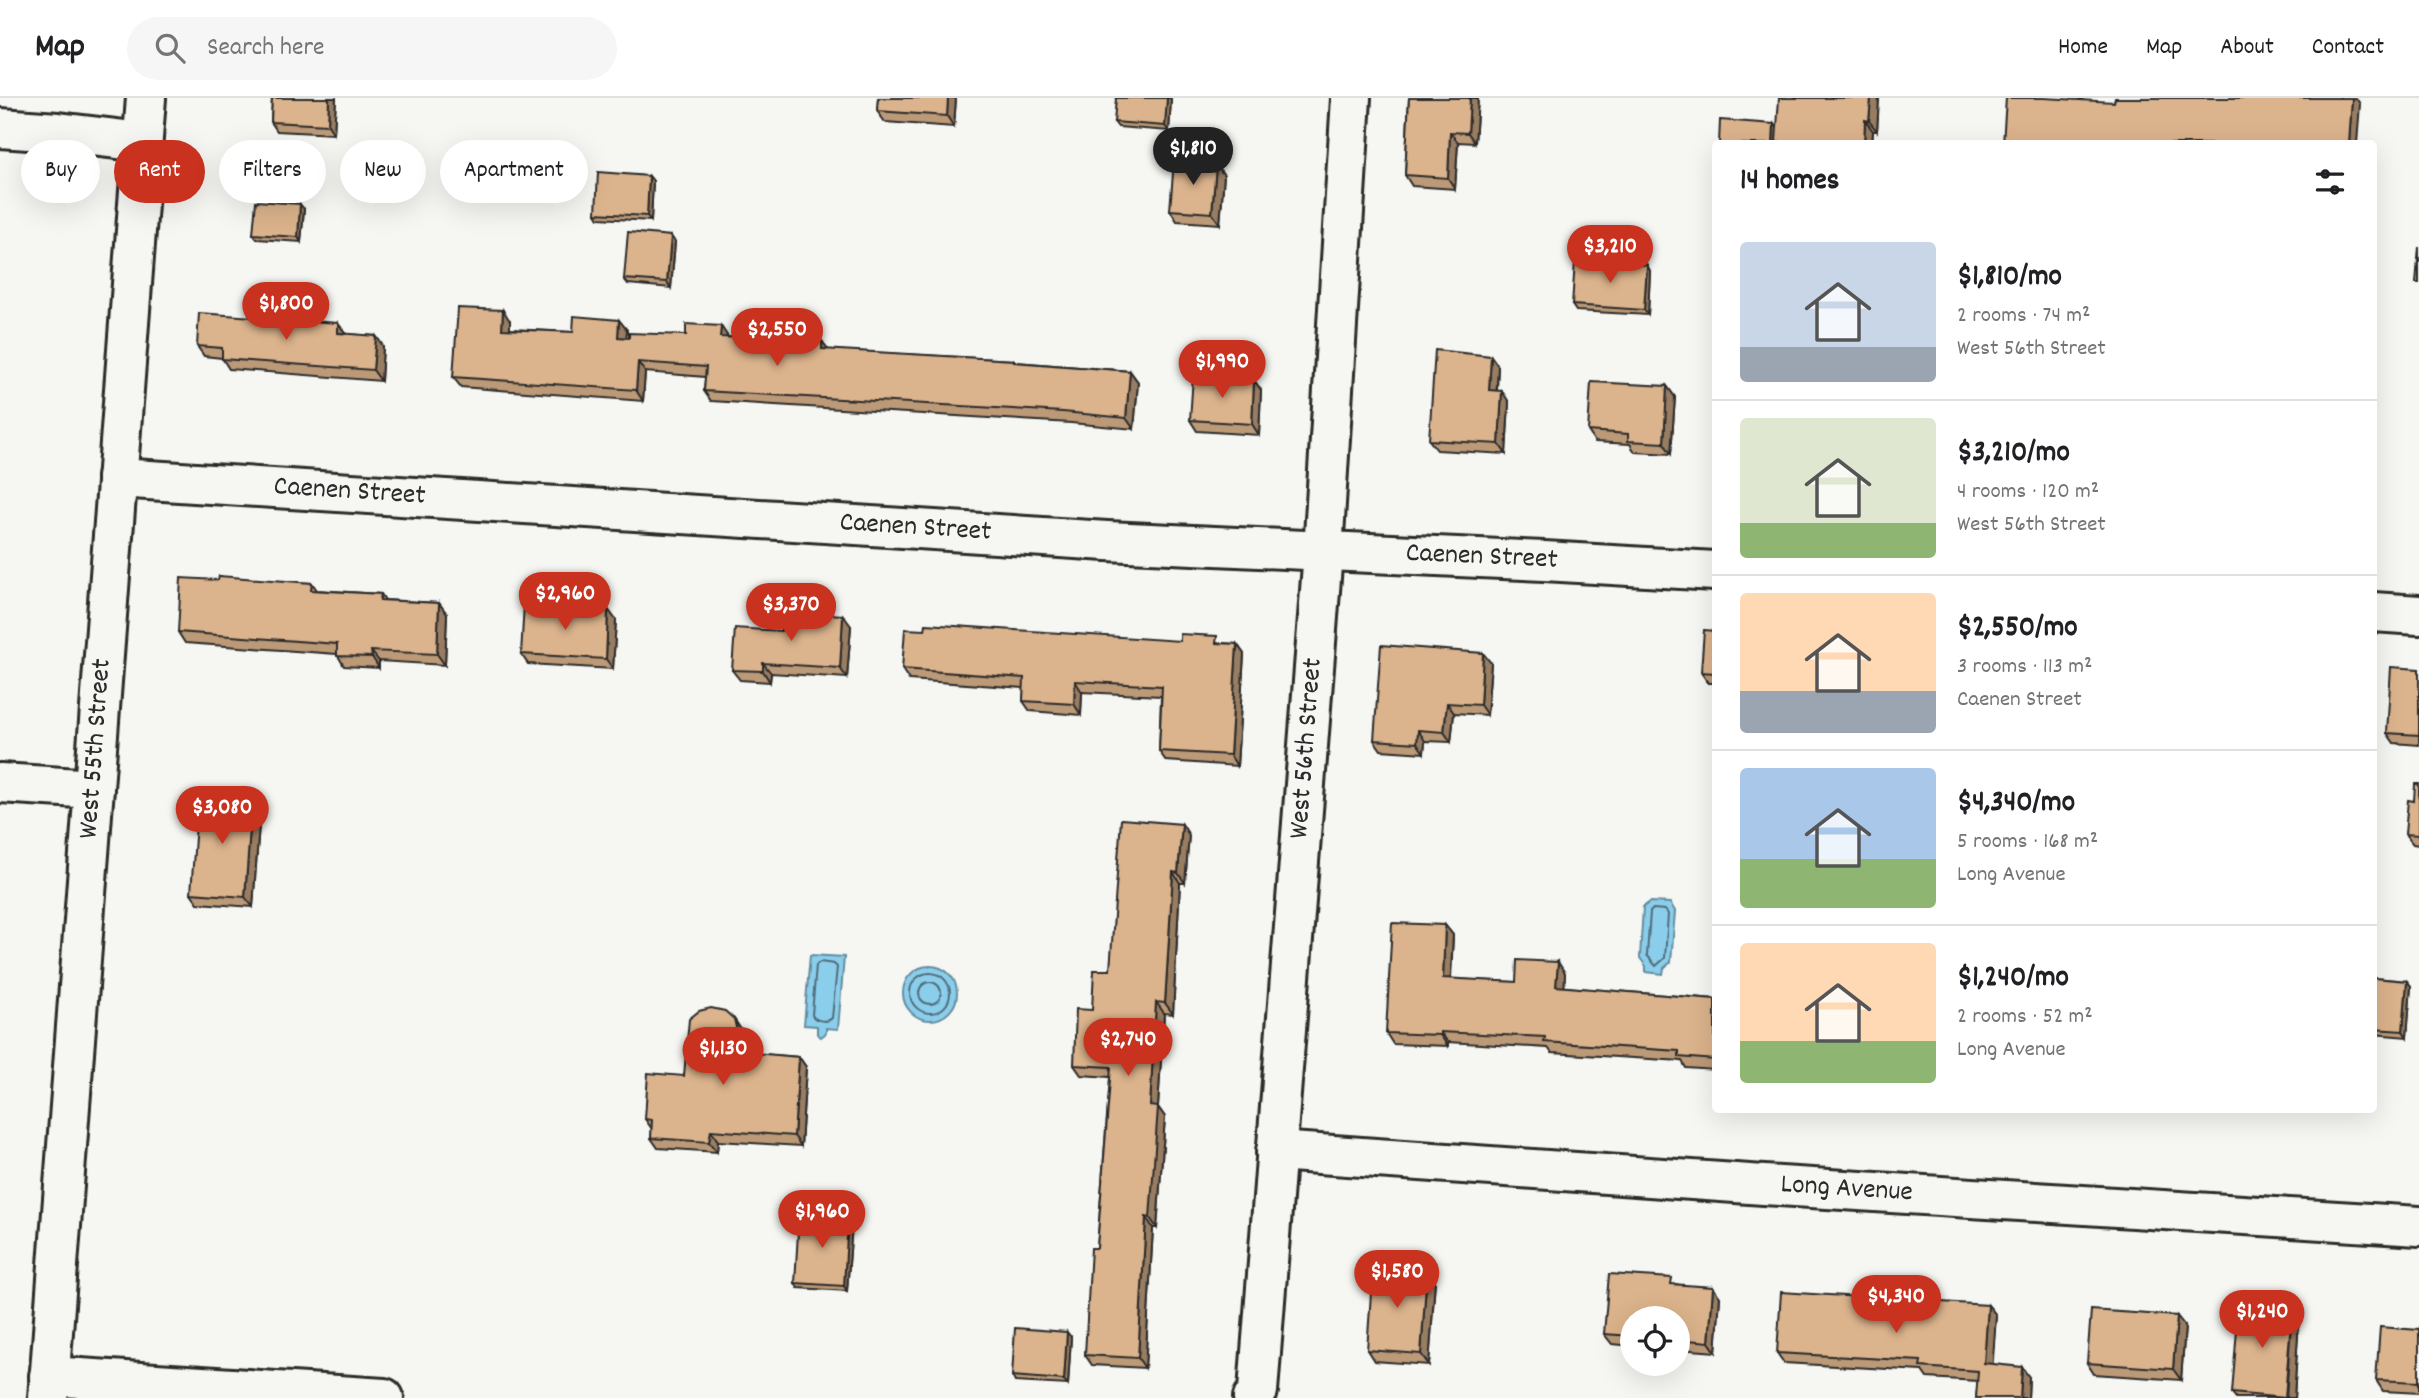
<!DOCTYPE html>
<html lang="en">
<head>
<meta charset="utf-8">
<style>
  :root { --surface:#fff; --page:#f6f6f6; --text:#202124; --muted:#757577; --line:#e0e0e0; --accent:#c8321e }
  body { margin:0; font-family:Dekko,sans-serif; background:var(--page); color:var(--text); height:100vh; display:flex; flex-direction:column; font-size:26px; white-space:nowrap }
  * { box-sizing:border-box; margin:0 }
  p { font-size:23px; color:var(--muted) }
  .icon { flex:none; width:38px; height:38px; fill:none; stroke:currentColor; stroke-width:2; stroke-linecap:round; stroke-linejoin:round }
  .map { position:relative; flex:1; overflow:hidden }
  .details { position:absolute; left:1712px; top:42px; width:665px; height:973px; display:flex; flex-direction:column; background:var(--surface); border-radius:7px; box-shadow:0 7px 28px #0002 }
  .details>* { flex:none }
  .guide { position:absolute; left:21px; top:42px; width:665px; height:63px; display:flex; gap:14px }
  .fabs { position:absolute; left:1620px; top:1208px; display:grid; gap:14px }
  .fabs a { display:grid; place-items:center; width:70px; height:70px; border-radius:50%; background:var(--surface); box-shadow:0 7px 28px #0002; font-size:35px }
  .price { position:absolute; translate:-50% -60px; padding:0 16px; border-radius:24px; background:var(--accent); color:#fff; font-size:23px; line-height:46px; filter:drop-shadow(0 2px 4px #0008) }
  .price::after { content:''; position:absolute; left:50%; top:42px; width:21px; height:16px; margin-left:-10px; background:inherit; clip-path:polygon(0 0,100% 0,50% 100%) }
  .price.selected { background:#222; color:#fff }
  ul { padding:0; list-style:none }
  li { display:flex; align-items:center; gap:21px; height:175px; padding:0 28px }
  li+li { border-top:2px solid var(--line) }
  li span { display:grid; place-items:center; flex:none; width:196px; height:140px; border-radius:7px; color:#555 }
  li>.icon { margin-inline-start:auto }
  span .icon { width:84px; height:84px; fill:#fffc; stroke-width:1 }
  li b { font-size:30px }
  h2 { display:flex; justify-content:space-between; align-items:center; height:84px; padding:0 28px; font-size:30px }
  .chip { padding:0 24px; border-radius:32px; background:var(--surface); box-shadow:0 7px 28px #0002; font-size:24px; line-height:63px }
  .chip.selected { background:var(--accent); color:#fff }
  header { display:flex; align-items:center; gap:42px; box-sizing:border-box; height:98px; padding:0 35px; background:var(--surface); border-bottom:2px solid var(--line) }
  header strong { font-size:33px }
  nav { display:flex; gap:38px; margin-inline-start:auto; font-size:24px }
  .search { width:490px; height:63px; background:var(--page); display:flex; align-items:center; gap:18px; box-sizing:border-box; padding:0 24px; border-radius:38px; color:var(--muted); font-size:26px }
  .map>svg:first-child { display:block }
  .water { fill:#8aceec; stroke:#648d9f; stroke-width:2 }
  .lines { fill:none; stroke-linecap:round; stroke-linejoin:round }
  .shore { stroke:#516c78; stroke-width:2 }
  .street-casing { stroke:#2b2b2b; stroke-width:44 }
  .secondary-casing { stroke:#2b2b2b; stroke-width:44 }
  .street { stroke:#f6f6f2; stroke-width:38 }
  .secondary { stroke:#f6f6f2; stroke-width:38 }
  .wall { fill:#bc9a78; stroke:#2b2b2b; stroke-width:2 }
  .shaded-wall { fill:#997d62; stroke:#2b2b2b; stroke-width:2 }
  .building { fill:#dbb38c; stroke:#2b2b2b; stroke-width:2 }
  .labels { text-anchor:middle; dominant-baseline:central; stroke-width:5; stroke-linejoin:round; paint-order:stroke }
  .street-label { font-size:28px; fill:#2b2b2b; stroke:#f6f6f2 }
</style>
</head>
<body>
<header>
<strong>Map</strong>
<div class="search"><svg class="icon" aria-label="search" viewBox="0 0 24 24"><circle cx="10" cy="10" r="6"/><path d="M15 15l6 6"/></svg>Search here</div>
<nav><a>Home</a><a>Map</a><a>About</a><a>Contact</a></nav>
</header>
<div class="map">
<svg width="2419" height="1300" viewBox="0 0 2419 1300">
  <rect width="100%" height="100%" fill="#f6f6f2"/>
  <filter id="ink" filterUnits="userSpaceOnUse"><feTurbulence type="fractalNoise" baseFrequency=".0143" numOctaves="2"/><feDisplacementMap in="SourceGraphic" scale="14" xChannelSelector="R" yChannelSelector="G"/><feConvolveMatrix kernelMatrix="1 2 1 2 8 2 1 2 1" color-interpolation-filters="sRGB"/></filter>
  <g filter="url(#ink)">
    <g class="water">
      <polygon points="1650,804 1670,805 1675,813 1671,864 1664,870 1663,876 1646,874 1646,868 1640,860 1643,809"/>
      <polygon points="810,857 844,859 838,931 826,930 826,935 821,939 817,936 817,928 804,927"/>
      <circle cx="930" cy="895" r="27"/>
    </g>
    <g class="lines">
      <g class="shore">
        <polygon points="1653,811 1665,812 1668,816 1665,860 1656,868 1647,857 1650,814"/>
        <path d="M820,864l14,2 3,3 -5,51c-5,5 -17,3 -20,-3l4,-50z"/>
        <circle cx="930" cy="895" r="20"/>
        <circle cx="930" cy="895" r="11"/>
      </g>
      <defs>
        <g id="street">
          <polyline points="0,30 58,34 142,44"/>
          <path id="s1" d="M117,380l990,63 437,20 171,10"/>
          <polyline points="2373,514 2419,517"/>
          <polyline points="0,685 94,691"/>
          <path id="s2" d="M1276,1053l488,34 655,41"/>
          <polyline points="49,1278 384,1300"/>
          <path id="s3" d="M1253,1300l5,-7 65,-839 28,-454"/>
        </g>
        <g id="secondary">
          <path id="s4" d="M48,1300l98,-1300"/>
        </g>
      </defs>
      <use href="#street" class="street-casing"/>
      <use href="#secondary" class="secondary-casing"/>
      <use href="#street" class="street"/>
      <use href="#secondary" class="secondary"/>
    </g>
    <g class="wall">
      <polygon points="272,0 336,0 334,36 277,33 271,24"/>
      <polygon points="878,0 956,0 954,29 885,24 877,13"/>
      <polygon points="1409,0 1478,0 1475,45 1458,44 1455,91 1412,88 1405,77"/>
      <polygon points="1879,0 1877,33 1873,33 1872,46 1777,46 1777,45 1777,46 1719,46 1777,31"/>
      <polygon points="1171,1 1169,33 1118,29 1114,24"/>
      <polygon points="1216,67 1224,77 1220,126 1177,123 1170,112"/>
      <polygon points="649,78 653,83 651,123 599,120 596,115"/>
      <polygon points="304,111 301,144 257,141 253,136"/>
      <polygon points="675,144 671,190 628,186 624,181"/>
      <polygon points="1647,167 1650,173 1648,217 1576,213 1572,207"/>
      <polygon points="619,222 627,232 626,240 728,239 822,243 828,252 1014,262 1016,264 1130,273 1138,284 1134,331 1071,325 711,303 704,293 705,279 645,274 643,303 461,289 453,279 510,223 510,231 573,234"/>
      <polygon points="346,236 376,238 383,248 381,283 229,271 222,260 204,258 197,248"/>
      <polygon points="1491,258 1498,268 1497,293 1509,304 1506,356 1437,352 1429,342"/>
      <polygon points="1254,282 1261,292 1259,337 1197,333 1190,322"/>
      <polygon points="1667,288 1675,299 1671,356 1635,354 1630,346 1595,344 1588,333"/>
      <polygon points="218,482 312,485 317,492 381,496 385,502 439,505 447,516 445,567 379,563 379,570 344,568 337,556 185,545 178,534"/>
      <polygon points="616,522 613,571 528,566 521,556"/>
      <polygon points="851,528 847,580 771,575 770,584 740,582 732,572 781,533"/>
      <polygon points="1715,533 1715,585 1708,585 1701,574"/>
      <polygon points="1222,545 1237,546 1244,556 1237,668 1166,663 1159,653 1161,598 1082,594 1081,617 1030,613 1023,603 1024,590 909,582 902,571"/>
      <polygon points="1491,565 1487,617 1454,615 1451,644 1425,643 1424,655 1381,652 1374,642"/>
      <polygon points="2419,571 2419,647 2394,645 2387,635"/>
      <polygon points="2419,686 2419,747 2413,746 2405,736"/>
      <polygon points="252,701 260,712 253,809 198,805 191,795"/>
      <polygon points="1189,737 1185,785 1180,785 1173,916 1164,915 1158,1009 1165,1019 1157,1130 1153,1130 1145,1270 1092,1267 1085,1257 1097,1150 1110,979 1081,977 1074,967 1092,912 1110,872"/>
      <polygon points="1445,827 1453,837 1451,881 1516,884 1565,875 1564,889 1715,901 1715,972 1686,970 1682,963 1552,955 1548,950 1448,944 1448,948 1393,946 1386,935"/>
      <polygon points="2373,880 2407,883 2411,888 2407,939 2373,936"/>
      <polygon points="734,921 741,932 747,955 799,959 806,969 801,1048 718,1043 717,1054 658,1050 651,1040 652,1031 645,1021"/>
      <polygon points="852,1126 847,1193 798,1190 795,1185"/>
      <polygon points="1435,1182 1429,1267 1374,1263 1367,1252"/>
      <polygon points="1676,1186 1720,1199 1716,1254 1678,1251 1678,1220 1633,1220 1633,1248 1612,1246 1604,1236"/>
      <polygon points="1988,1207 1996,1217 1992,1266 2029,1279 2028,1300 1976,1300 1978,1283 1927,1280 1922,1273 1784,1265 1777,1255"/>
      <polygon points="2299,1220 2294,1300 2236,1300 2232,1295"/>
      <polygon points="2185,1228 2181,1282 2094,1276 2087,1265"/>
      <polygon points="2419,1232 2419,1295 2383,1293 2376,1282"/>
      <polygon points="1071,1239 1068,1287 1015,1284 1012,1278"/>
    </g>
    <g class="shaded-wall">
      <polygon points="329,0 336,0 334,36 328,27"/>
      <polygon points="948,0 956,0 954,29 947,18"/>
      <polygon points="1167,0 1170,0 1171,1 1169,33 1165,28"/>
      <polygon points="1470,0 1478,0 1475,45 1468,35"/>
      <polygon points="1871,0 1879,0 1877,33 1869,23"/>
      <polygon points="2352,0 2356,0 2360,6 2357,46 2349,46"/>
      <polygon points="1865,22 1873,33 1872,46 1864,46"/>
      <polygon points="1774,26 1778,31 1777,46 1773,46"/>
      <polygon points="1450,34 1458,44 1455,91 1448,80"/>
      <polygon points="1216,67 1224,77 1220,126 1212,115"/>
      <polygon points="649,78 653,83 651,123 647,118"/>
      <polygon points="300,106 304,111 301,144 298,139"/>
      <polygon points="671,138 675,144 671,190 667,184"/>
      <polygon points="1647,167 1650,173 1648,217 1644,212"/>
      <polygon points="503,212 510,223 510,241 502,231"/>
      <polygon points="619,222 627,232 625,250 618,239"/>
      <polygon points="338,225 346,236 338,235"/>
      <polygon points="721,228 728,239 727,249 720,239"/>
      <polygon points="376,238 383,248 381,283 373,272"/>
      <polygon points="822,243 830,254 822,251"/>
      <polygon points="1491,258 1498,268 1496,303 1489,292"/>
      <polygon points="638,264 645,274 643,303 636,292"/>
      <polygon points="1130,273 1138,284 1134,331 1126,320"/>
      <polygon points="1254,282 1261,292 1259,337 1252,326"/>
      <polygon points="1667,288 1675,299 1671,356 1664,345"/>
      <polygon points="1502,293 1509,304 1506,356 1499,346"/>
      <polygon points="439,505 447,516 445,567 437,556"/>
      <polygon points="608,511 616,522 613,571 606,561"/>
      <polygon points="843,517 851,528 847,580 840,570"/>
      <polygon points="1237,546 1244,556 1237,668 1230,657"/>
      <polygon points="371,553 379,563 379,570 372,559"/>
      <polygon points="1483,555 1491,565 1487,617 1480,607"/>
      <polygon points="763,565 771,575 770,584 763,573"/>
      <polygon points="1075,583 1082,594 1081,617 1074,606"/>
      <polygon points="1447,605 1454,615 1451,644 1444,634"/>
      <polygon points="1418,632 1425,643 1424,655 1417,645"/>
      <polygon points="252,701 260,712 253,809 245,799"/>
      <polygon points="1182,726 1189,737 1185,785 1178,775"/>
      <polygon points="1173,774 1180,785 1173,916 1165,905"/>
      <polygon points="1445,827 1453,837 1450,891 1443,880"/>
      <polygon points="1558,864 1565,875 1564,899 1556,888"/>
      <polygon points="2407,883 2411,888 2407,939 2403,933"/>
      <polygon points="1156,904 1164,915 1158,1009 1165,1019 1157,1130 1150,1120 1150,1008"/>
      <polygon points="734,921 741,932 749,965 742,954"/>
      <polygon points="1440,934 1448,944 1448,948 1440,937"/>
      <polygon points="799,959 806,969 801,1048 794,1038"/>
      <polygon points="711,1032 718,1043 717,1054 709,1044"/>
      <polygon points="1146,1119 1153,1130 1145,1270 1138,1260"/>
      <polygon points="848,1120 852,1126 847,1193 844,1188"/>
      <polygon points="1427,1171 1435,1182 1429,1267 1421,1256"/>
      <polygon points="1713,1189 1720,1199 1716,1254 1709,1244"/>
      <polygon points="1988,1207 1996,1217 1992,1276 1984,1265"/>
      <polygon points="2292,1209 2299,1220 2294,1300 2286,1300"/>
      <polygon points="2177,1218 2185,1228 2181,1282 2173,1271"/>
      <polygon points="1067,1234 1071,1239 1068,1287 1064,1282"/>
      <polygon points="2022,1269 2029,1279 2028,1300 2020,1300"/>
    </g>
    <g class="building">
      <polygon points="272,0 329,0 328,27 271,24"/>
      <polygon points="878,0 948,0 947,18 877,13"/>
      <polygon points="1116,0 1167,0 1165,28 1114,24"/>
      <polygon points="1409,0 1470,0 1468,35 1450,34 1448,80 1405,77"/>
      <polygon points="1779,0 1871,0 1869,23 1865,22 1864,46 1806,46 1776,44"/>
      <polygon points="2006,0 2044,0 2114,4 2115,0 2352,0 2349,46 2003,46"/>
      <polygon points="1720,22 1774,26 1773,46 1719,46"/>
      <polygon points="1174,63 1216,67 1212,115 1170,112"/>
      <polygon points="598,74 649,78 647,118 596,115"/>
      <polygon points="256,103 300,106 298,139 253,136"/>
      <polygon points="628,134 671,138 667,184 624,181"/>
      <polygon points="2419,149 2419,185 2416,185"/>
      <polygon points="1575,163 1647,167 1644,212 1572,207"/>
      <polygon points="458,210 503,212 502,231 573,234 574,218 619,222 618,239 629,240 629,235 686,237 686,226 721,228 720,239 822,243 822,251 1014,262 1014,264 1130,273 1126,320 1063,314 704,293 706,269 638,264 636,292 453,279"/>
      <polygon points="199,215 338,225 338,235 376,238 373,272 222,261 222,250 197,248"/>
      <polygon points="1435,252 1491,258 1489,292 1502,293 1499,346 1429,342"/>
      <polygon points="1193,278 1254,282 1252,326 1190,322"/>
      <polygon points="1591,284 1667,288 1664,345 1628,343 1628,336 1588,333"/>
      <polygon points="219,478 312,485 311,492 381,496 380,502 439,505 437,556 371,553 372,559 337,558 337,546 178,534 181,480 218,482"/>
      <polygon points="524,506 608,511 606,561 521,556"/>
      <polygon points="782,513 843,517 840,570 763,565 763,573 732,572 735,530 781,533"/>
      <polygon points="926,526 1180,543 1180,536 1217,538 1216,545 1237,546 1230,657 1159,653 1162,588 1075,583 1074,606 1023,603 1024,580 902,571 905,531 925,532"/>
      <polygon points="1704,532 1715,533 1715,575 1701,574"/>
      <polygon points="1381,547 1483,555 1480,607 1447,605 1444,634 1418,632 1417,645 1374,642"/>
      <polygon points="2391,569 2419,571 2419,637 2387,635"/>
      <polygon points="2415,686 2419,686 2419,737 2405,736 2408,702 2414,703"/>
      <polygon points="198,697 252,701 245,799 191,795"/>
      <polygon points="1121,721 1182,726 1178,775 1173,774 1165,905 1156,904 1150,1008 1158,1009 1150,1120 1146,1119 1138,1260 1085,1257 1091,1150 1097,1150 1111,969 1074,967 1076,911 1092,912 1094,872 1110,872"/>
      <polygon points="1392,825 1445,827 1443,880 1516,884 1517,862 1558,864 1556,888 1715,901 1715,962 1679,959 1679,953 1544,944 1545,939 1440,934 1440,937 1386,935"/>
      <polygon points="2373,880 2407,883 2403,933 2373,931"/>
      <polygon points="711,910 725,913 734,921 742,954 799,959 794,1038 711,1032 709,1044 651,1040 652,1022 645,1021 648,975 684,978 689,921 699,913"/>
      <polygon points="799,1117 848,1120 844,1188 795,1185"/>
      <polygon points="1373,1167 1427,1171 1421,1256 1367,1252"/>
      <polygon points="1609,1176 1672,1180 1671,1186 1713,1189 1709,1244 1678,1241 1678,1220 1633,1220 1633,1238 1604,1236"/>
      <polygon points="1781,1194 1988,1207 1984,1265 2022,1269 2020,1300 1976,1300 1978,1273 1920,1269 1921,1263 1777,1255"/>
      <polygon points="2239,1205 2292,1209 2285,1300 2232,1295"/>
      <polygon points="2091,1212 2177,1218 2173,1271 2087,1265"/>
      <polygon points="2380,1229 2419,1232 2419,1284 2376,1282"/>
      <polygon points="1015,1230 1067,1234 1064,1282 1012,1278"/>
    </g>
  </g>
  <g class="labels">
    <g class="street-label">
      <text stroke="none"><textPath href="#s1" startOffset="233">Caenen Street</textPath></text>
      <text stroke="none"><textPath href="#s1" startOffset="800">Caenen Street</textPath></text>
      <text stroke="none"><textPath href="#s1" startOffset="1367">Caenen Street</textPath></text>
      <text stroke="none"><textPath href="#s4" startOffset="651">West 55th Street</textPath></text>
      <text stroke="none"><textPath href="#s3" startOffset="653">West 56th Street</textPath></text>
      <text stroke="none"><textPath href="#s2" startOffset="572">Long Avenue</textPath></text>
    </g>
  </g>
</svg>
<div class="fabs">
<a><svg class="icon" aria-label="locate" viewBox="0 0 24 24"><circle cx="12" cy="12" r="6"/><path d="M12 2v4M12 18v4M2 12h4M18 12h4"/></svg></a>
</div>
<b class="price selected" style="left:1193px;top:89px">$1,810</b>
<b class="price" style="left:1610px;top:187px">$3,210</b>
<b class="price" style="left:286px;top:244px">$1,800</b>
<b class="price" style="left:777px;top:270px">$2,550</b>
<b class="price" style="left:1222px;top:302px">$1,990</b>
<b class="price" style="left:565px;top:534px">$2,960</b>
<b class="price" style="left:791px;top:545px">$3,370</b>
<b class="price" style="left:222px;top:748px">$3,080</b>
<b class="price" style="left:1128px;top:980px">$2,740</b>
<b class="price" style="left:723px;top:989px">$1,130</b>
<b class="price" style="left:822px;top:1152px">$1,960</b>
<b class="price" style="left:1397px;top:1212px">$1,580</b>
<b class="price" style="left:1896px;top:1237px">$4,340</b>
<b class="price" style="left:2262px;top:1252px">$1,240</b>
<div class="guide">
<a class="chip">Buy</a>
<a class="chip selected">Rent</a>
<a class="chip">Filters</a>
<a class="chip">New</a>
<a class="chip">Apartment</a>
</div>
<section class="details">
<h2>14 homes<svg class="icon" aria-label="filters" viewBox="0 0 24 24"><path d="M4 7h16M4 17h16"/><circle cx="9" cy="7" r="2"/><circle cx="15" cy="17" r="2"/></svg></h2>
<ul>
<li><span style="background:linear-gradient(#c9d6e8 75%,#9aa5b1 0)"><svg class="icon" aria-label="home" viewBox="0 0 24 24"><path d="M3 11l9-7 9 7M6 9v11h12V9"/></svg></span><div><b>$1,810/mo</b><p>2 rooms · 74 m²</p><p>West 56th Street</p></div></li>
<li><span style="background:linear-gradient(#dfe7d0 75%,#8fb573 0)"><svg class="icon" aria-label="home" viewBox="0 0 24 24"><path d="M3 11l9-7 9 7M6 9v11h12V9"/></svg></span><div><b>$3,210/mo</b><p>4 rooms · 120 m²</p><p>West 56th Street</p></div></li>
<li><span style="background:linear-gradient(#ffd9b3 70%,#9aa5b1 0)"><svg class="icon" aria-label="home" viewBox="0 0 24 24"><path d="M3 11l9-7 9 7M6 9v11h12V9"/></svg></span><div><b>$2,550/mo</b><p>3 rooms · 113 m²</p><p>Caenen Street</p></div></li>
<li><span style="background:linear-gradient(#a9c7e8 65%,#8fb573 0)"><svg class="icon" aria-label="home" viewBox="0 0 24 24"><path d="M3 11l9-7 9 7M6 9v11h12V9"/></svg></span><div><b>$4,340/mo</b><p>5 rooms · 168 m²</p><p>Long Avenue</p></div></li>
<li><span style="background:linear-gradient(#ffd9b3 70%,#8fb573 0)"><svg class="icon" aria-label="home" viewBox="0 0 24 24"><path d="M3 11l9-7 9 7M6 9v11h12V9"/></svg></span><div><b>$1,240/mo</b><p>2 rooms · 52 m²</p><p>Long Avenue</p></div></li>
</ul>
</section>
</div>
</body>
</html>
